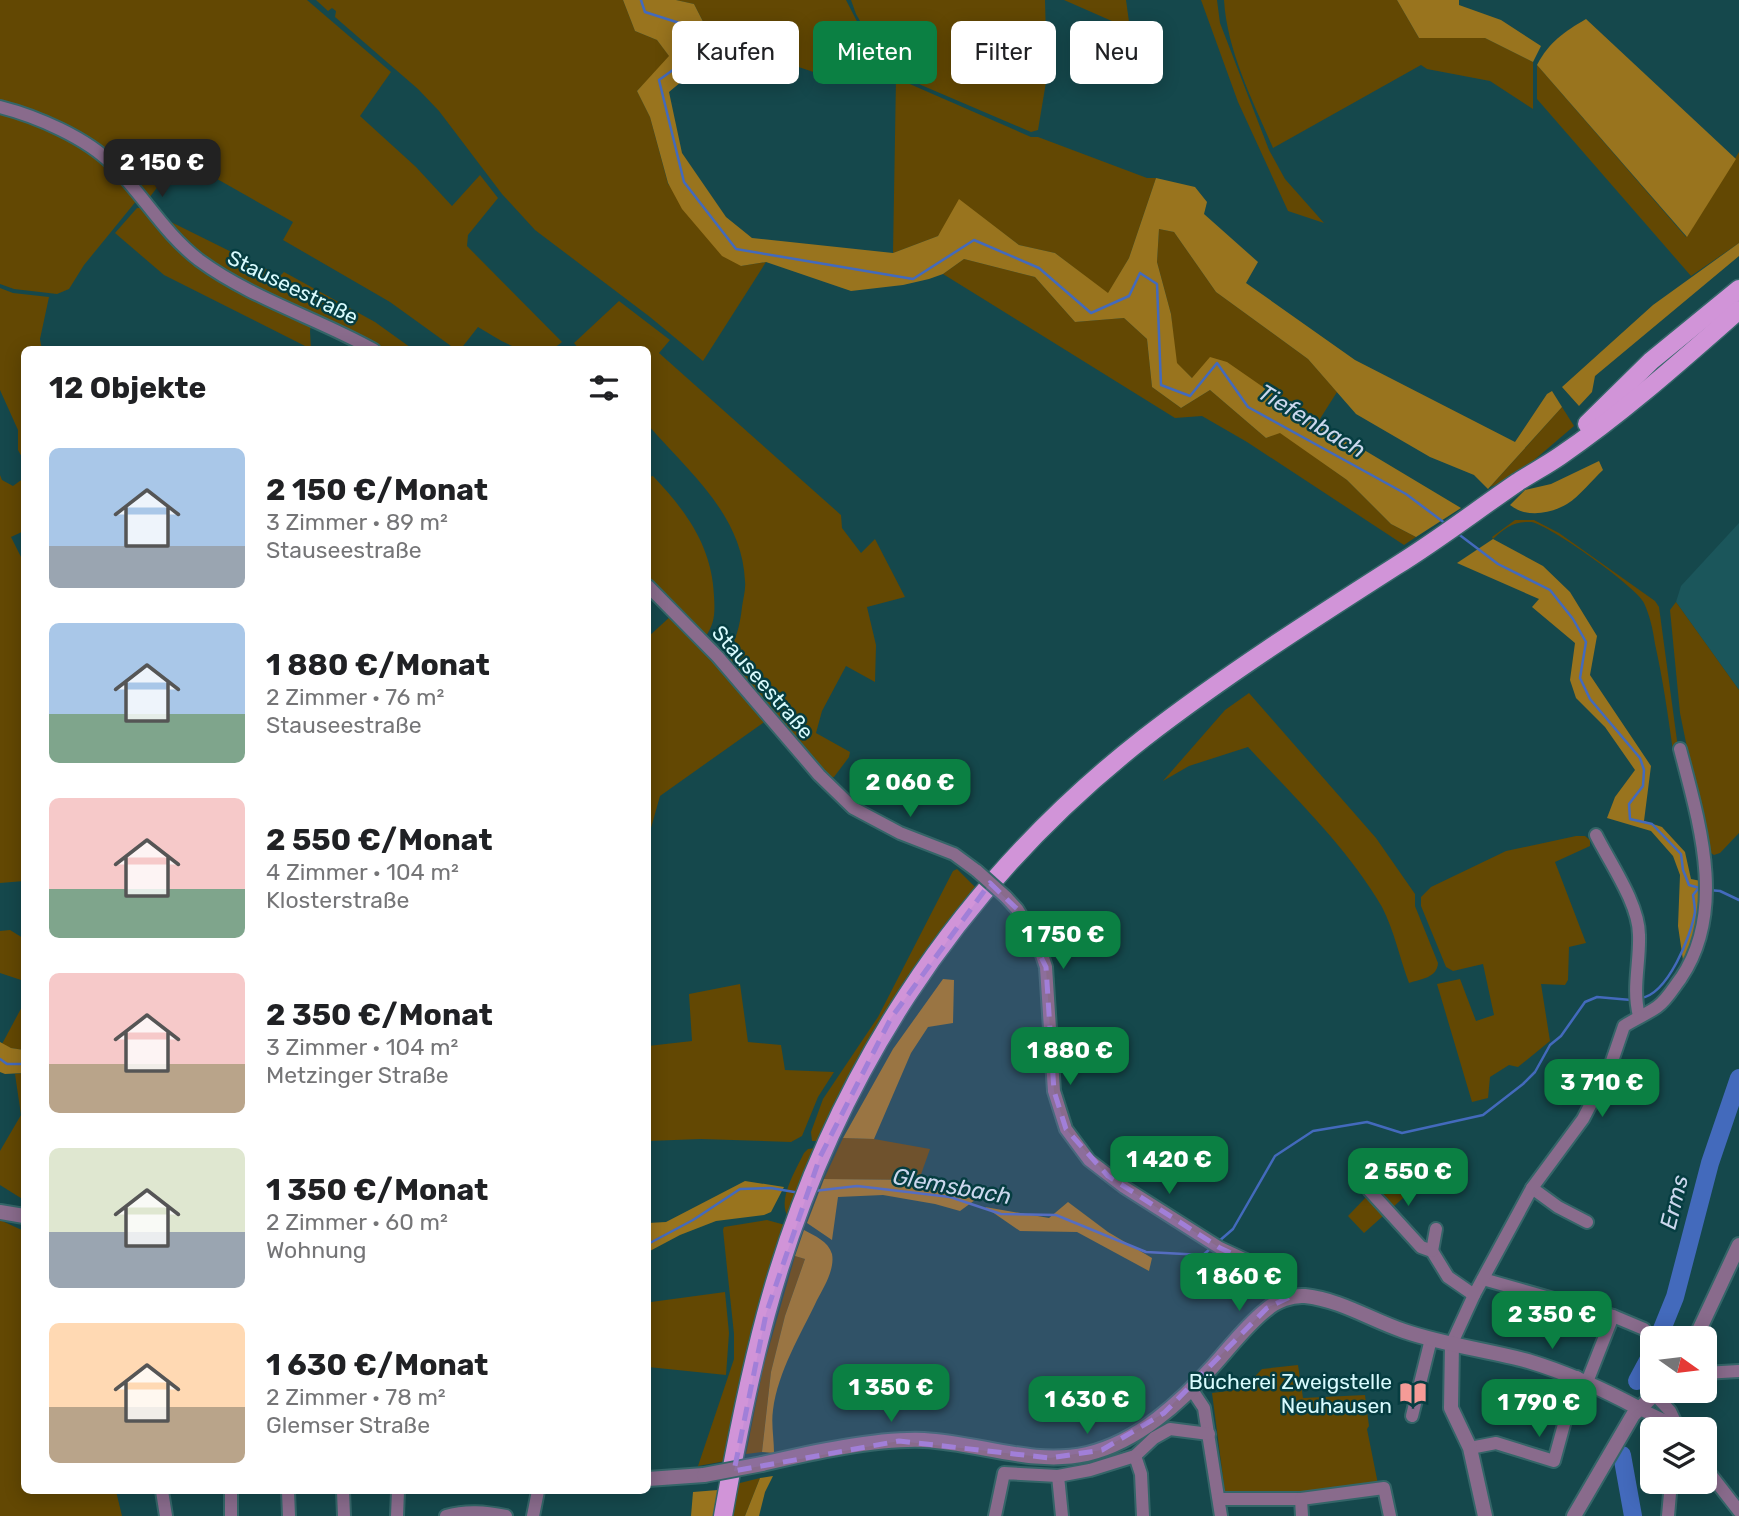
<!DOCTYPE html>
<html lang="de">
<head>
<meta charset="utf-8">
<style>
  :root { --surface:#fff; --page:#f2f2f2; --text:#202124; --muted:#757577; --accent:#0b8043 }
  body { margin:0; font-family:Rubik,sans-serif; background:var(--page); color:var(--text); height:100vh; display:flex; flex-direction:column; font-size:26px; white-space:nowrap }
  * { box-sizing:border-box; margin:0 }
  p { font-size:23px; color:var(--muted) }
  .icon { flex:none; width:38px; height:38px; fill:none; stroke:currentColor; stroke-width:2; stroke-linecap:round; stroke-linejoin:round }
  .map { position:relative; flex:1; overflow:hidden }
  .side { position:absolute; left:21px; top:346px; width:630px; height:1148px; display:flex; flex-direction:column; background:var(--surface); border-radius:10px; box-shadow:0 4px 18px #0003 }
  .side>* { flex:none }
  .guide { position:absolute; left:672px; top:21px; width:665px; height:63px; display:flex; gap:14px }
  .needle { width:46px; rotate:104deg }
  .tools { position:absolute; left:1640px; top:1326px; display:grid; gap:14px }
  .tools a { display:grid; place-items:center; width:77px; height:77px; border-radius:10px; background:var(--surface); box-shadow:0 4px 18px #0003; font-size:35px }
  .price { position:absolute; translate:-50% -60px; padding:0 16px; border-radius:14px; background:var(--accent); color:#fff; font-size:23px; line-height:46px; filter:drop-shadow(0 2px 4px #0008) }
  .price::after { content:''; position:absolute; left:50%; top:42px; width:21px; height:16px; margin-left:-10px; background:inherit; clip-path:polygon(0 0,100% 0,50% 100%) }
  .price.on { background:#222; color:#fff }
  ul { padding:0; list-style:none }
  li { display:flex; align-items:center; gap:21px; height:175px; padding:0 28px }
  li span { display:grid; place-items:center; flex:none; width:196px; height:140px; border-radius:10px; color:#555 }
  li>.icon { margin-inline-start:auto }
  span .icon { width:84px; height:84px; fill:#fffc; stroke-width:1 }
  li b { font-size:30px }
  h2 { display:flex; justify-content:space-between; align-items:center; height:84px; padding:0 28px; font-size:30px }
  .chip { padding:0 24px; border-radius:10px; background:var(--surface); box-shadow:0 4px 18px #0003; font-size:24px; line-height:63px }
  .chip.on { background:var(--accent); color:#fff }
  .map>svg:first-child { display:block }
  .built { fill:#1b565b }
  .green { fill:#634803 }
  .forest { fill:#99741e }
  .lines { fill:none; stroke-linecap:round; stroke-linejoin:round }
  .stream { stroke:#436abc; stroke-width:2.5 }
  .river { stroke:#436abc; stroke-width:18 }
  .minor-casing { stroke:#346568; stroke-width:16 }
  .tertiary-casing { stroke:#346568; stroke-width:18 }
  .primary-casing { stroke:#346568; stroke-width:21 }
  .minor { stroke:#896b8c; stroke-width:12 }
  .tertiary { stroke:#896b8c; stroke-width:14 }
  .primary { stroke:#d194d8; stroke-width:18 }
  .minor-bridge-casing { stroke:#346568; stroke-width:16; stroke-linecap:butt }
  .tertiary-bridge-casing { stroke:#346568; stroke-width:18; stroke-linecap:butt }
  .minor-bridge { stroke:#896b8c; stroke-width:12 }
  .tertiary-bridge { stroke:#896b8c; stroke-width:14 }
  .marked { fill:#a17fd8; fill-opacity:0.2; stroke:#a17fd8; stroke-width:5; stroke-dasharray:14 9; stroke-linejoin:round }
  .labels { text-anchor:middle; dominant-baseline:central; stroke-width:5; stroke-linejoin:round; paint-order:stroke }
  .street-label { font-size:21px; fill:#d9fbfe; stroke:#063d41 }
  .poi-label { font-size:21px; fill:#d9fbfe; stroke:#063d41; text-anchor:end }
  .water-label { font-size:23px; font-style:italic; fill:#cbd7ed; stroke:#063d41 }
</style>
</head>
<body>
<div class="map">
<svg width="1739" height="1516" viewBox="0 0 1739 1516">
  <rect width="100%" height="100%" fill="#15484c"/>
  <polygon class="built" points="1739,523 1739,690 1676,602 1681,586"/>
  <g class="green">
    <path d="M0,0h307l84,72 -31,44 56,51 36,39 28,-31 18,23 -30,37 -1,11 95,96c-27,23 -59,0 -84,-15l-18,23h-11l2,-4 -61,-44 -107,-62 10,-18 -113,-64 -31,40 -70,-66 -79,-32z"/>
    <polygon points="316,0 623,0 635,31 657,40 670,57 637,91 650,117 668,184 741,266 766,262 703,361 650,317 535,230 502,194 439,111 418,89 335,17 336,11 332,8 328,11"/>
    <polygon points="676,0 846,0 880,66 851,55 831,78 711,37 694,4"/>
    <polygon points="851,0 1045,0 1047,76 1038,130 1031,132 921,85 892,69 872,42 856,14"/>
    <polygon points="1064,0 1126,0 1130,29"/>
    <polygon points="1201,0 1217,0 1220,23 1269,150 1285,179 1324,223 1288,211 1238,102"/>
    <path d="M1224,0h173l22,38h66l48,24v47l-43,-28 -63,-12 -6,-4 -148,83c-20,-47 -46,-97 -49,-148z"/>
    <polygon points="1537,65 1686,237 1739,152 1739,243 1691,276 1537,99"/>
    <polygon points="896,78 1031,137 1038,137 1147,178 1156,178 1129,258 1108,294 1055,253 1019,245 963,203 938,236 893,253"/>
    <path d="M0,111c37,12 80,27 109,54 10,10 18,24 28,35l-53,65 -15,24 -12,5 -43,-5 -14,-5z"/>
    <polygon points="137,208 143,208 163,231 311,325 310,331 311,349 164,275 115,233"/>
    <polygon points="171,222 280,276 284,272 375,322 414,350 380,350 262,292 199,255 167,226"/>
    <polygon points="1159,229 1174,232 1216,292 1308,359 1337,392 1318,422 1289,405 1192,378 1176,363 1171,314 1157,262"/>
    <polygon points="964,259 1035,277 1075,322 1124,318 1147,339 1152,387 1181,408 1210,390 1266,438 1280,432 1347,480 1391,524 1416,537 1404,545 1247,442 1202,416 1175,418 943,274"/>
    <polygon points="0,288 13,293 49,297 40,339 42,350 24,350 24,461 18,450 18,430 0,390"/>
    <path d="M619,301l51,39 -11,13 182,162 1,13 19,25 14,-14 30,58 -38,10 9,38 -1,37 -29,-16 -24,45 -6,22 34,19 -1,5 -15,20 -8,1 -102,-122c12,-12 16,-31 18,-49 1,-8 4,-18 3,-26 -3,-67 -57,-110 -97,-156v-75h-68l-6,-7z"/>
    <polygon points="1562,407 1574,426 1512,479 1490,487"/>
    <polygon points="0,475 2,480 13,486 24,478 24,531 11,537 24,563 24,881 0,883"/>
    <path d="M653,476c33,35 59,70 61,120 1,16 1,28 -9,41l-57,-58v-102z"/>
    <path d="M1515,520h19l25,13 96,68 4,6 19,141 -5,3c-5,-36 -10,-71 -18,-107 -2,-14 -5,-28 -11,-41 -7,-16 -96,-79 -113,-81 -18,-1 -26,6 -38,17l-1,-2z"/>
    <polygon points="1676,602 1739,690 1739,833 1720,853 1714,855 1708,851 1680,713 1670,610"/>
    <polygon points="672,615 767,720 660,796 651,828 648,828 648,637"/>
    <path d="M1249,693l127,145 39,56v12l23,57c-1,15 -17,16 -29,20 -9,-24 -15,-53 -27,-76 -35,-60 -87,-109 -134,-160l-59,19 -26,15 62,-71z"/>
    <polygon points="1576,836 1585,836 1590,840 1590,846 1555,862 1586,943 1569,947 1568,980 1565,985 1541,984 1550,1041 1518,1067 1509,1065 1490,1077 1488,1098 1472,1102 1437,984 1460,979 1476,1021 1494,1015 1483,964 1453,971 1446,967 1421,906 1421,897 1431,887 1506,851"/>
    <polygon points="957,869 977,889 942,931 886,1014 819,1141 812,1141 811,1132 823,1099 878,1017 953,871"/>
    <polygon points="10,930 23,938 24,943 24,981 0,973 0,931"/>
    <polygon points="740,984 748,1042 781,1045 785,1070 834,1072 818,1097 802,1136 791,1142 701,1139 648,1141 648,1046 692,1041 689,994"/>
    <polygon points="24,1003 24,1050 11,1048 2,1044"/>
    <polygon points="24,1073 24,1200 0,1185 0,1151 21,1115 15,1074"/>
    <polygon points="843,1138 874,1139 930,1149 919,1180 824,1179"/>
    <path d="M816,1148l-27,70c-13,-17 7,-48 15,-65l4,-4z"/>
    <polygon points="1391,1164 1412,1190 1364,1233 1348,1216 1369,1194 1368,1185"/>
    <polygon points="0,1220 24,1231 24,1491 116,1491 122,1516 0,1516"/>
    <polygon points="767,1220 785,1225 726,1461 698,1466 734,1359 734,1334 723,1230 724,1227"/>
    <polygon points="795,1256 805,1259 785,1316 771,1372 762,1452 746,1454 763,1368"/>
    <polygon points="725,1292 729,1333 726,1375 648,1367 651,1302"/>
    <polygon points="1298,1365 1303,1398 1365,1395 1369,1426 1367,1429 1378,1484 1306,1494 1225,1493 1212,1393 1243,1389 1262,1369"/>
    <polygon points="760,1478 745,1516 732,1516 736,1484"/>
  </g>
  <g class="forest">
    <polygon points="623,0 676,0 694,4 718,51 669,92 682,153 726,217 752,238 893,253 938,236 959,199 1019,245 1055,253 1108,293 1129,258 1156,178 1195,187 1207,202 1204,214 1258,262 1246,283 1355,360 1515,442 1547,394 1552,391 1562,407 1488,489 1474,475 1430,457 1356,414 1308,359 1216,292 1174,232 1159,229 1157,262 1171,314 1177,363 1192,378 1210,357 1227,362 1289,405 1461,508 1416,537 1391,524 1347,480 1280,433 1266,438 1210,390 1181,408 1152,387 1147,339 1124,318 1075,322 1035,277 964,259 943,274 929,279 903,285 851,291 766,262 741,266 722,256 682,209 668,183 650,117 637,91 669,56 657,40 635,31"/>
    <polygon points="1397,0 1459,0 1459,5 1501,20 1541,46 1533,62 1485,38 1419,38"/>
    <path d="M1586,19l150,140 -49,78 -150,-172c12,-23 27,-33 49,-46z"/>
    <polygon points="1739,243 1739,256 1595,376 1592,392 1579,406 1562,387 1653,305"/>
    <path d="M1599,461l4,9c-11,10 -23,26 -36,34 -17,10 -41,14 -57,1l15,-15 26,-6z"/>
    <path d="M1493,539l50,27 27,26 27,44 -7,39 61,91 -7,55 18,6 23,25 6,27 10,2c1,31 -6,56 -17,86l-6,-41 2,-51 -7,-19 -22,-25 -44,-13 8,-21 20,-27 -30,-43 -29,-29 -6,-18 5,-37 -43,-36 7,-8 -82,-36z"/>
    <polygon points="943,979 954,980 953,1023 928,1027 911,1053 874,1139 843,1138 893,1049"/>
    <polygon points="0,1042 11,1048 24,1050 24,1073 5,1074 0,1072"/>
    <polygon points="824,1179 919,1180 975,1200 960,1211 935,1204 883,1195 838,1197 832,1240 807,1223"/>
    <polygon points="745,1181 784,1187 771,1212 764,1215 716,1221 680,1235 648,1252 648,1223 666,1222"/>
    <polygon points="1068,1202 1108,1232 1152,1258 1149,1271 1077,1232 1020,1231 985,1207 1049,1218"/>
    <path d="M804,1230c11,6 24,11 28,24 3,15 -8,33 -15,46 -16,34 -39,71 -44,110 -2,14 1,28 1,43l-12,-1 9,-80 14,-56 20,-57 -10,-3z"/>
    <polygon points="773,1476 765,1492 759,1516 745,1516 760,1478"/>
    <polygon points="718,1490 715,1516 691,1516 693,1492"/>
  </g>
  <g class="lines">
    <g class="stream">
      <polyline points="641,0 645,12 720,36 659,80 684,182 736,249 913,279 974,240 1039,268 1091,313 1129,296 1140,273 1157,284 1161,385 1190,396 1217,363 1248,407 1406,494 1446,524"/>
      <polyline points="1457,533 1498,564 1550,590 1573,619 1586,642 1580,678 1590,699 1640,758 1644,770 1643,786 1629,804 1630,819 1652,824 1681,854 1683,870 1689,885 1703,889"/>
      <polyline points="1709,890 1720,891 1739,900"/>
      <path d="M1641,998c27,-4 50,-62 54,-86 0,-5 -1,-11 -2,-17l4,-5"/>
      <polyline points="0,1059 7,1064 24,1064"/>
      <polyline points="814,1191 857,1186 950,1197 1001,1214 1056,1215 1146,1252 1203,1255 1210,1249"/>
      <polyline points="1218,1242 1233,1229 1275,1156 1313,1131 1367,1122 1402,1133 1483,1115 1523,1084 1535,1072 1550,1045 1561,1036 1585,1002 1597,997 1631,1000"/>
      <polyline points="648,1244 693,1220 740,1189 771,1188 800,1193"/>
    </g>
    <g class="river">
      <polyline points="1658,1339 1675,1297 1710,1163 1739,1078"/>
      <polyline points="1637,1381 1652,1353"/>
      <polyline points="1622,1455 1633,1516"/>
    </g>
    <defs>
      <g id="minor">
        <path d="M0,107c36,9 87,31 113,58 31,31 51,68 86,95 53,39 118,58 175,90"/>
        <polyline points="648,586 718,657 819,775 853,808 900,833 954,854 977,871"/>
        <path d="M1596,835c14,28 43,69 43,100 1,28 -7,53 0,81"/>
        <polyline points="1006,897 1017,909 1038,943 1046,967 1054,1091 1066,1129 1089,1160 1124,1187 1220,1248 1272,1272 1279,1278 1290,1297"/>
        <polyline points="1532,1188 1558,1207 1587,1222"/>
        <polyline points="1369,1190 1421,1247 1432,1251 1448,1277 1474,1295"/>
        <polyline points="1432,1251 1436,1229"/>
        <polyline points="1483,1279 1613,1316 1644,1329"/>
        <path d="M1452,1343l22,-48 58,-107 51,-69 27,-52 14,-41c11,-7 23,-12 33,-19 10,-7 17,-20 24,-29 46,-68 18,-156 -1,-229"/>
        <polyline points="1704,1373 1739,1371"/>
        <polyline points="1587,1382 1613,1316"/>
        <polyline points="1192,1390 1204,1408 1221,1516"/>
        <polyline points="1655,1395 1670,1411 1679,1430"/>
        <polyline points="1640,1409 1678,1427"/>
        <polyline points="1412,1416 1431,1339"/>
        <polyline points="1470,1448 1496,1443 1554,1461 1577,1377"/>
        <polyline points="1135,1456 1141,1474 1143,1516"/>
        <polyline points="1704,1466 1739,1511"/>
        <polyline points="1058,1476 1062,1516"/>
        <polyline points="162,1491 166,1516"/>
        <polyline points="231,1491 231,1516"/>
        <polyline points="288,1491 289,1516"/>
        <polyline points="343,1491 344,1516"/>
        <polyline points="1219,1499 1301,1499 1384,1488 1390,1516"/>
        <polyline points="1301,1499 1302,1516"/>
        <polyline points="397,1516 398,1491"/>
        <path d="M446,1516c21,-6 39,-4 60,0"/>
        <polyline points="533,1516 538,1491"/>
        <polyline points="995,1516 1004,1473 1058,1476 1090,1470 1135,1456 1154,1438 1170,1429 1209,1434"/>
        <polyline points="1668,1516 1671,1482"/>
      </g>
      <g id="tertiary">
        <polyline points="0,1212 24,1216"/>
        <polyline points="1695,1339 1739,1245"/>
        <polyline points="1452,1343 1451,1408 1470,1448 1485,1516"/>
        <path d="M762,1464c47,-11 115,-26 162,-24 56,3 108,26 163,14 51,-12 94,-52 128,-90 16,-18 32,-39 51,-54 10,-9 26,-15 39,-14 36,4 66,24 99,35 41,14 83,19 124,30 40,12 75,28 112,48"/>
        <polyline points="648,1479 704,1475"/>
        <polyline points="1574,1516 1633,1415 1658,1391"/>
      </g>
      <g id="primary">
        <polyline points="1587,424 1651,361 1739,289"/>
        <path d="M723,1516c12,-68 25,-135 43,-202 62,-231 189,-428 378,-576 80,-62 166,-117 252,-172 42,-26 81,-56 122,-84 14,-9 29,-17 42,-26 63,-43 122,-96 179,-146"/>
      </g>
    </defs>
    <use href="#minor" class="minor-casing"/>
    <use href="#tertiary" class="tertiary-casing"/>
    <use href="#primary" class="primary-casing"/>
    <use href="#minor" class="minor"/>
    <use href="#tertiary" class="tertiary"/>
    <use href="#primary" class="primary"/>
    <defs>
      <polyline id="minor-bridge" points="977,871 1006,897"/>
      <polyline id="tertiary-bridge" points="704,1475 762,1464"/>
    </defs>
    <use href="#minor-bridge" class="minor-bridge-casing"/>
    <use href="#tertiary-bridge" class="tertiary-bridge-casing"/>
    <use href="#minor-bridge" class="minor-bridge"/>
    <use href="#tertiary-bridge" class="tertiary-bridge"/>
  </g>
  <path class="marked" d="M990,883l27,26 29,58 8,124 12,38 42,47 112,72 52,24 18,25 -23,11 -103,105 -62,37 -52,8 -151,-17 -165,30 32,-157 54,-157 71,-139z"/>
  <defs>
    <symbol id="library-bare" viewBox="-9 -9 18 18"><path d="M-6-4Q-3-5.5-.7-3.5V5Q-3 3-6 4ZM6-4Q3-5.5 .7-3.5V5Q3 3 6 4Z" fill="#f59b97" stroke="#063d41" stroke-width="2.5" paint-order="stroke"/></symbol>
  </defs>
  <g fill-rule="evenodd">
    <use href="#library-bare" x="1394" y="1374" width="38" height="38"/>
  </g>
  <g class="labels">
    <g class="street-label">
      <text transform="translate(293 287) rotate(26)">Stauseestraße</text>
      <text transform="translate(763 682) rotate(49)">Stauseestraße</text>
    </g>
    <g class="poi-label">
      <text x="1392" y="1381">Bücherei Zweigstelle<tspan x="1392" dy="24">Neuhausen</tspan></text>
    </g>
    <g class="water-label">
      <text transform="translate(1312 421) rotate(31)">Tiefenbach</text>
      <text transform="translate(952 1186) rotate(10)">Glemsbach</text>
      <text transform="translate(1674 1202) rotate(-76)">Erms</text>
    </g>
  </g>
</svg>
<div class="tools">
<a><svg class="needle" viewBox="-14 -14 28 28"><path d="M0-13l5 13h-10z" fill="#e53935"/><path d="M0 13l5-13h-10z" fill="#757577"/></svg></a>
<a><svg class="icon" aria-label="layers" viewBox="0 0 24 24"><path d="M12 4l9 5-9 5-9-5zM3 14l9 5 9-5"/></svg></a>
</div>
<b class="price on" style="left:162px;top:199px">2 150 €</b>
<b class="price" style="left:910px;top:819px">2 060 €</b>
<b class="price" style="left:1063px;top:971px">1 750 €</b>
<b class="price" style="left:1070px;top:1087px">1 880 €</b>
<b class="price" style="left:1602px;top:1119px">3 710 €</b>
<b class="price" style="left:1169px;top:1196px">1 420 €</b>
<b class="price" style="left:1408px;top:1208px">2 550 €</b>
<b class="price" style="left:1239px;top:1313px">1 860 €</b>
<b class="price" style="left:1552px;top:1351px">2 350 €</b>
<b class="price" style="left:891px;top:1424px">1 350 €</b>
<b class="price" style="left:1087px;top:1436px">1 630 €</b>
<b class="price" style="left:1539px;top:1439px">1 790 €</b>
<div class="guide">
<a class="chip">Kaufen</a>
<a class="chip on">Mieten</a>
<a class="chip">Filter</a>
<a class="chip">Neu</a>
</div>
<section class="side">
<h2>12 Objekte<svg class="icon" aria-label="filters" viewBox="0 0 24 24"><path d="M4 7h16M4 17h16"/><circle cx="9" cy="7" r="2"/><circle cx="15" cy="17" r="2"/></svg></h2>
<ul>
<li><span style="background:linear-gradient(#a9c7e8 70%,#9aa5b1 0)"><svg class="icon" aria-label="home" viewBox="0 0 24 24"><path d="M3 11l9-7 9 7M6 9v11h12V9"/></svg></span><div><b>2 150 €/Monat</b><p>3 Zimmer · 89 m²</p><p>Stauseestraße</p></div></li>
<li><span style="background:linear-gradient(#a9c7e8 65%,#7fa58c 0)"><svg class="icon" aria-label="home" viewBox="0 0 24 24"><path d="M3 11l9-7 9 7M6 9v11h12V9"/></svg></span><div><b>1 880 €/Monat</b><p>2 Zimmer · 76 m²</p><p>Stauseestraße</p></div></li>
<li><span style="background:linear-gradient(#f6c9c9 65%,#7fa58c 0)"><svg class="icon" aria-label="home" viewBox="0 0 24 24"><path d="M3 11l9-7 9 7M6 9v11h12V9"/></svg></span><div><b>2 550 €/Monat</b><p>4 Zimmer · 104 m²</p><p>Klosterstraße</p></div></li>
<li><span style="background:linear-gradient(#f6c9c9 65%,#b9a48a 0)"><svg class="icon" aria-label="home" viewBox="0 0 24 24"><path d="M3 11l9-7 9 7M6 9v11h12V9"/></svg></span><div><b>2 350 €/Monat</b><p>3 Zimmer · 104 m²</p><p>Metzinger Straße</p></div></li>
<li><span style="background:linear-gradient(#dfe7d0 60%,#9aa5b1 0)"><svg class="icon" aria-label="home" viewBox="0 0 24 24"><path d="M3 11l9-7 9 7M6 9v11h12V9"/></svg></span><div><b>1 350 €/Monat</b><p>2 Zimmer · 60 m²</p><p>Wohnung</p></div></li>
<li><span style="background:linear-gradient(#ffd9b3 60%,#b9a48a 0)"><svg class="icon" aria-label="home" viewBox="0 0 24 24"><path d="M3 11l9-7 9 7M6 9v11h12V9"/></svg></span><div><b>1 630 €/Monat</b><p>2 Zimmer · 78 m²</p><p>Glemser Straße</p></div></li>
</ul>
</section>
</div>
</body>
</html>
